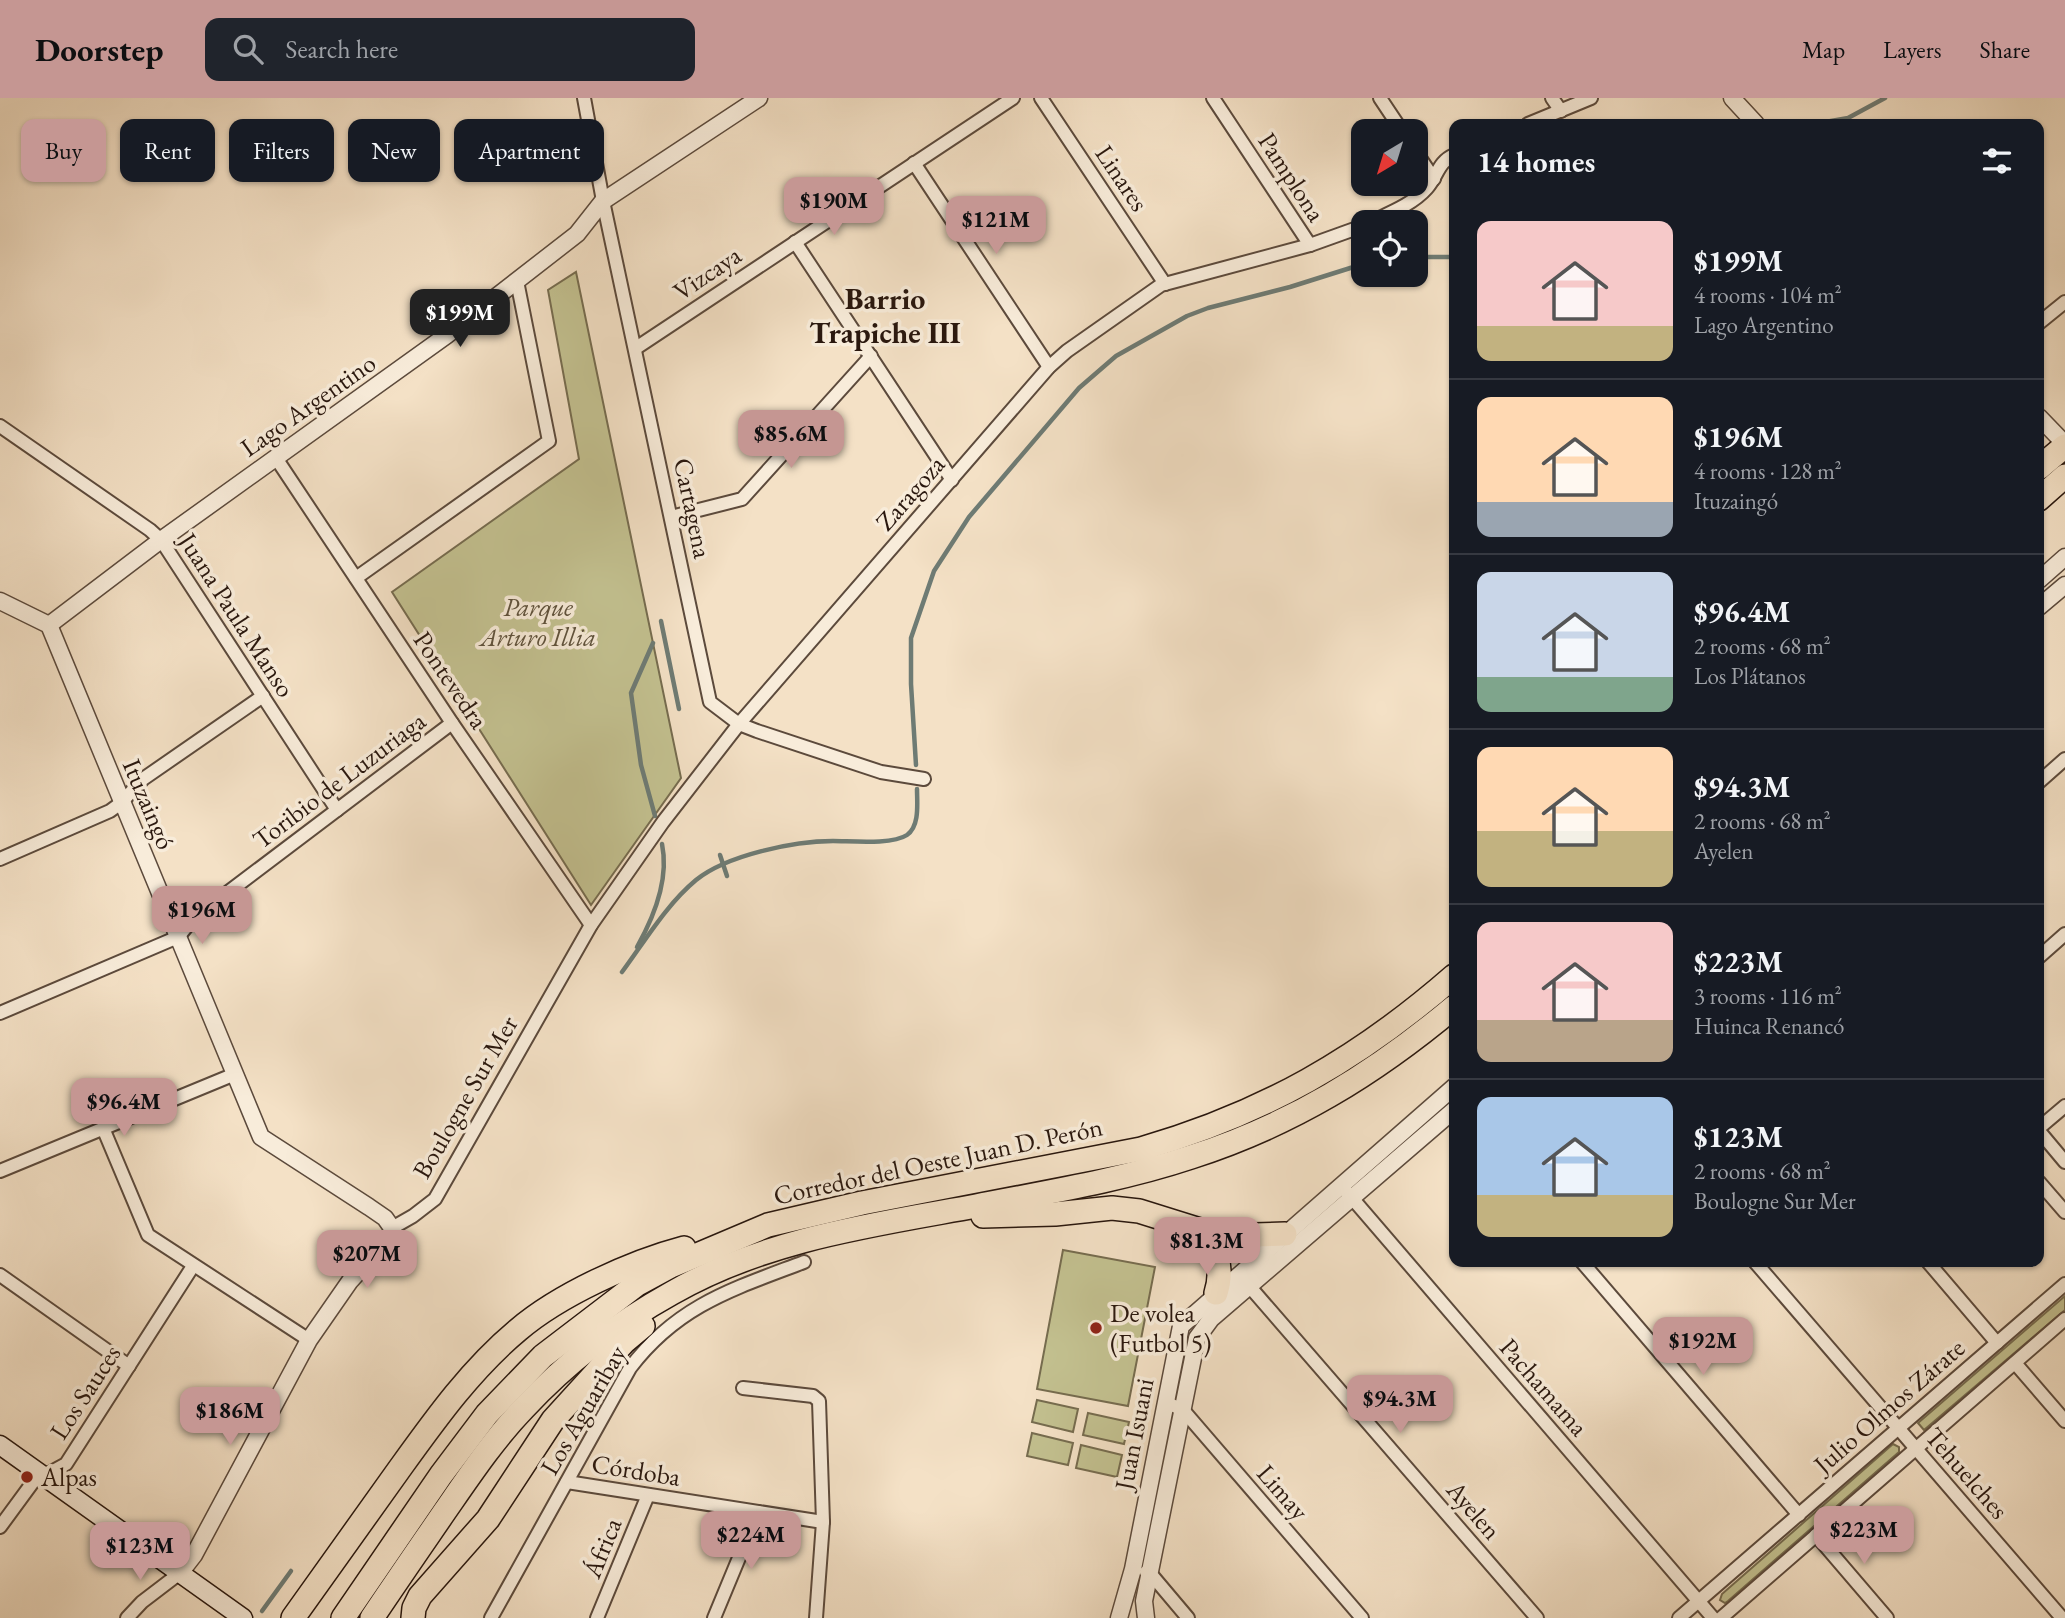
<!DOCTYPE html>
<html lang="en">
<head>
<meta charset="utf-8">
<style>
  :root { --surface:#171b24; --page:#20242c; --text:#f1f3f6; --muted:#9ea1a6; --line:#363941; --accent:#c59692 }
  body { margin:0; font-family:"EB Garamond",serif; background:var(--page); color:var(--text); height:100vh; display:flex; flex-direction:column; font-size:26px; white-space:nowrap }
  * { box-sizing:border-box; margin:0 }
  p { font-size:23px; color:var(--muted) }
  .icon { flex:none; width:38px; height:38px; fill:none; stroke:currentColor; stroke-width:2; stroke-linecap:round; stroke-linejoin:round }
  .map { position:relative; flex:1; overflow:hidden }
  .side { position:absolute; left:1449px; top:21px; width:595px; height:1148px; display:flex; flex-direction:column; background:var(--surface); border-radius:14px; box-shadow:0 2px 5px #0004 }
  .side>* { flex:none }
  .banner { position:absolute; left:21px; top:21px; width:665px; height:63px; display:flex; gap:14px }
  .needle { width:46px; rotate:218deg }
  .buttons { position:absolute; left:1351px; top:21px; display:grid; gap:14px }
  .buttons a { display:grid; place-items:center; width:77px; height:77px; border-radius:14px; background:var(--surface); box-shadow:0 2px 5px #0004; font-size:35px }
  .price { position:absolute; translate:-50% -60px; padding:0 16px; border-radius:14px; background:var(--accent); color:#111; font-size:23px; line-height:46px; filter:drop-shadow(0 2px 4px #0008) }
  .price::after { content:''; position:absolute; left:50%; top:42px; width:21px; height:16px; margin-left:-10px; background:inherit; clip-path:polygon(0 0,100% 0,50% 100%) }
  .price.active { background:#222; color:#fff }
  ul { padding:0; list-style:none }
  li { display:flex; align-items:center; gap:21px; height:175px; padding:0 28px }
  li+li { border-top:2px solid var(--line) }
  li span { display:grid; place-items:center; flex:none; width:196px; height:140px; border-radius:14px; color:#555 }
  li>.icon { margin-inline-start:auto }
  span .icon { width:84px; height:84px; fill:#fffc; stroke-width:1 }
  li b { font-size:30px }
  h2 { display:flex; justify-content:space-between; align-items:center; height:84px; padding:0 28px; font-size:30px }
  .chip { padding:0 24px; border-radius:14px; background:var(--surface); box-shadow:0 2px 5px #0004; font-size:24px; line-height:63px }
  .chip.active { background:var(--accent); color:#111 }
  header { display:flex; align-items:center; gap:42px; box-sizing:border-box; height:98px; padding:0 35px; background:var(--accent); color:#111 }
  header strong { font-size:33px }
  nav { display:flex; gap:38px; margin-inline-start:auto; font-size:24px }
  .search { width:490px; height:63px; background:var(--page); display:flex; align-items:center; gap:18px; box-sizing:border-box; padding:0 24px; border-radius:14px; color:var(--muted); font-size:26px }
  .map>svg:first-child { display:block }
  .green { fill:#c3c190; stroke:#766c4f; stroke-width:2 }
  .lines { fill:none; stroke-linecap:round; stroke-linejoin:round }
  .stream { stroke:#6e7b74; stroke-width:4.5 }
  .minor-casing { stroke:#5c4a3c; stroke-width:16 }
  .tertiary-casing { stroke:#5c4a3c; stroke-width:19 }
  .secondary-casing { stroke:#29170e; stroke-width:21 }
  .motorway-casing { stroke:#29170e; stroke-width:26 }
  .minor { stroke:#f8ecda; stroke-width:12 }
  .tertiary { stroke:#f8ecda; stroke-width:16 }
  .secondary { stroke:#f8ecda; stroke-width:18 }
  .motorway { stroke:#f4e1c6; stroke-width:23 }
  .poi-dot { fill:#8f2418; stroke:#f8ecda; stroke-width:2.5 }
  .labels { text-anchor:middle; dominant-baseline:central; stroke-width:7; stroke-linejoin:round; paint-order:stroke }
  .street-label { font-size:26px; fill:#29170e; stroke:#f8ecda }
  .park-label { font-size:26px; font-style:italic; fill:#5f523c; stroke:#f8ecda }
  .poi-label { font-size:26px; fill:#29170e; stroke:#f8ecda; text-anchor:start }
  .quarter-label { font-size:30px; font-weight:bold; fill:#29170e; stroke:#f8ecda }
</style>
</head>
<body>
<header>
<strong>Doorstep</strong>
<div class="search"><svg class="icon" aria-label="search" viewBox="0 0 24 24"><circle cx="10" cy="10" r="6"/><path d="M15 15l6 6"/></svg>Search here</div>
<nav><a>Map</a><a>Layers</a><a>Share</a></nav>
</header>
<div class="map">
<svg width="2065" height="1520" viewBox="0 0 2065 1520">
  <rect width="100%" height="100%" fill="#f4e1c6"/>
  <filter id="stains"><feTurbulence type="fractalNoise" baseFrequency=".00286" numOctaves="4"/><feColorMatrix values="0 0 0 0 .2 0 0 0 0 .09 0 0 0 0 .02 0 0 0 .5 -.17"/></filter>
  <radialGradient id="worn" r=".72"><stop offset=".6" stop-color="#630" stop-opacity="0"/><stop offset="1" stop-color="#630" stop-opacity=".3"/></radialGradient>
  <g class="green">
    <polygon points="576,174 681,680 591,807 392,494 579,361 548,192"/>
    <polygon points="1063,1152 1155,1169 1128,1308 1037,1291"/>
    <polygon points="2065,1198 2065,1212 1924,1332 1918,1325"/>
    <polygon points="1037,1302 1078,1311 1073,1334 1032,1324"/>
    <polygon points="1088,1315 1129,1324 1124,1346 1083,1337"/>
    <polygon points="1032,1335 1073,1345 1068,1367 1027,1358"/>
    <polygon points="1893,1346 1899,1349 1899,1354 1728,1503 1725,1505 1720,1502 1722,1496"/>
    <polygon points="1081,1347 1122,1357 1117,1379 1076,1370"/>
  </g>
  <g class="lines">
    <g class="stream">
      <polyline points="1814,26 1848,20 1885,0"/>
      <polyline points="1416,159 1454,159"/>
      <polyline points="661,523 679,611"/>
      <polyline points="653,545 631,595 641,667 655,718"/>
      <polyline points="916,667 911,586 911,540 934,473 969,419 1079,290 1116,258 1187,218 1208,210 1290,189 1363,166"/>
      <polyline points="720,757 727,778"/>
      <path d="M637,849c17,-30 32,-69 25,-103"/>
      <path d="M622,874c23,-31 44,-67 74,-92 31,-25 98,-39 137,-39 18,0 59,4 74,-6 13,-9 10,-32 10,-46"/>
      <polyline points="262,1513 291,1473"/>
    </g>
    <defs>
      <g id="minor">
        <polyline points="584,0 603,103 710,604 739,626 757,633 881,674 924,681"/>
        <polyline points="1041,0 1165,186"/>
        <polyline points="1213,0 1310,147"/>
        <polyline points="1380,0 1402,33"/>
        <polyline points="1552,0 1561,13"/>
        <polyline points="1528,26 1591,0"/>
        <polyline points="1416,54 1434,81"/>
        <polyline points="914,65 1049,269"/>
        <path d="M1371,124c19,-9 42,-18 56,-34 11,-13 11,-26 27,-33"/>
        <polyline points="795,144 952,382"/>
        <polyline points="2039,225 2065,204"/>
        <polyline points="636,250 1013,0"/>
        <polyline points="0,328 150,432 161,442 337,712"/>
        <polyline points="276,360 452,625 591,827"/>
        <polyline points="671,419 742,401 871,258"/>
        <polyline points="356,480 549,343 517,183"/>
        <polyline points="2039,684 2065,661"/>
        <polyline points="0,761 110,713 121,705 143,681 263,598"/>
        <polyline points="2039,859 2065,836"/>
        <polyline points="0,915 178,839 194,820 452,625"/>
        <polyline points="103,1030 148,1137 309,1242"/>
        <polyline points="2039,1030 2065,1008"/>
        <polyline points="2039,1033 2065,1064"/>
        <polyline points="0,1073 235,976"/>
        <polyline points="2039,1084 2065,1114"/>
        <polyline points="1346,1093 1713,1520"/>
        <polyline points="392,1130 413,1118 435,1101 591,827 663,724 739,626 1049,269 1067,253 1161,187 1310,147 1363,128"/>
        <polyline points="1582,1164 1799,1417"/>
        <polyline points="1755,1164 2062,1520"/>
        <polyline points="1928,1164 1997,1245"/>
        <polyline points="0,1177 129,1268"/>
        <polyline points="1244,1182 1537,1520"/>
        <polyline points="2015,1265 2065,1323"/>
        <polyline points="743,1290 813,1298 819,1303 823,1424 816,1520"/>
        <polyline points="1165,1304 1183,1312 1362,1520"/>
        <polyline points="567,1384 823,1424"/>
        <polyline points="0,1429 33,1384 66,1366 193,1168"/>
        <polyline points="1816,1437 1887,1520"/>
        <polyline points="1146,1474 1150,1475 1188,1520"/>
        <polyline points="127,1520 142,1504 180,1475"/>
        <path d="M491,1520l139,-250c48,-63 103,-79 174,-106"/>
        <polyline points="597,1520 648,1397"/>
        <polyline points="714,1520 758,1414"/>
        <polyline points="1679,1520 2065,1186"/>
        <polyline points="1721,1520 2065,1221"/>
      </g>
      <g id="tertiary">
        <polyline points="1732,0 1756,26"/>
        <polyline points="2039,319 2065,346"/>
        <polyline points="2039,482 2065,459"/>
        <polyline points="0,503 49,527 261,1039 369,1109 385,1120 392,1130 390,1139 350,1183 309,1242 194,1457 180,1475"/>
        <polyline points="2039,509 2065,487"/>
        <polyline points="49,527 161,442 447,237 577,136 603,103 759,0"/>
        <polyline points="1119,1520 1133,1471 1181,1228 1454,989"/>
        <polyline points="1146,1520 1144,1503 1197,1240 1211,1221 1454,1012"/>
      </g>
      <polyline id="secondary" points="0,1347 243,1520"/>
      <g id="motorway">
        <polyline points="2039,370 2065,348"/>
        <polyline points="2039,401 2065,378"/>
        <polyline points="983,1118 1055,1116 1112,1110 1139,1113 1219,1138 1285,1136"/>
        <path d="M1194,1133c23,15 30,36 22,62"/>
        <path d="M293,1520c35,-49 70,-98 105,-147 36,-50 72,-101 120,-141 41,-35 113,-68 166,-82"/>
        <path d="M343,1520l98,-143 46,-61 56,-58 93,-71 35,-19 97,-41 94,-22 279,-54c122,-35 218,-90 313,-173"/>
        <path d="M372,1520c24,-36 49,-72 73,-107 25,-36 49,-72 79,-103 43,-46 94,-85 148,-115 94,-54 200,-68 304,-87 72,-14 146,-26 215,-49 100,-32 183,-83 263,-150"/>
        <polyline points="413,1520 414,1510 420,1498 488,1421 553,1322 624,1244 643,1228"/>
      </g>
    </defs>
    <use href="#minor" class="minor-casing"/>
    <use href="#tertiary" class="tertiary-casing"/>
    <use href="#secondary" class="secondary-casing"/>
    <use href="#motorway" class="motorway-casing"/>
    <use href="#minor" class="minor"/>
    <use href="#tertiary" class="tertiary"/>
    <use href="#secondary" class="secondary"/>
    <use href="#motorway" class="motorway"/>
  </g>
  <g class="poi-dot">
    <circle cx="1096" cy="1230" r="7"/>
    <circle cx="27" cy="1379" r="7"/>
  </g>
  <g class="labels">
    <g class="street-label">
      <text transform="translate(1292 79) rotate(57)">Pamplona</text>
      <text transform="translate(1122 80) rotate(56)">Linares</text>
      <text transform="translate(707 175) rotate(-34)">Vizcaya</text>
      <text transform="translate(308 307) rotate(-35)">Lago Argentino</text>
      <text transform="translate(910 395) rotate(-49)">Zaragoza</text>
      <text transform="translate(693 410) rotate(78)">Cartagena</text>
      <text transform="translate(237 517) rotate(57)">Juana Paula Manso</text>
      <text transform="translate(451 582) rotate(56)">Pontevedra</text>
      <text transform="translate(339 682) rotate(-37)">Toribio de Luzuriaga</text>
      <text transform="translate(149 706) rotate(67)">Ituzaingó</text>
      <text transform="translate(465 999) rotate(-60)">Boulogne Sur Mer</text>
      <text transform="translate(938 1063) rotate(-12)">Corredor del Oeste Juan D. Perón</text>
      <text transform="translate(1544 1289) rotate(49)">Pachamama</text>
      <text transform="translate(85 1294) rotate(-57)">Los Sauces</text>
      <text transform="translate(1889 1308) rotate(-41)">Julio Olmos Zárate</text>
      <text transform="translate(583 1312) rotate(-60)">Los Aguaribay</text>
      <text transform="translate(1134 1336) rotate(-79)">Juan Isuani</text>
      <text transform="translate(636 1372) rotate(9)">Córdoba</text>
      <text transform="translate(1967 1375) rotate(49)">Tehuelches</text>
      <text transform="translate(1283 1394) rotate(49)">Limay</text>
      <text transform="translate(1474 1412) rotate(49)">Ayelen</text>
      <text transform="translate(602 1450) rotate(-68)">África</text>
    </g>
    <g class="park-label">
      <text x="538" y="509">Parque<tspan x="538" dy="30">Arturo Illia</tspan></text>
    </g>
    <g class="poi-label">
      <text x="1110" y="1215">De volea<tspan x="1110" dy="30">(Futbol 5)</tspan></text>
      <text x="41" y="1379">Alpas</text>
    </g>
    <g class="quarter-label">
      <text x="885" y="200">Barrio<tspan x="885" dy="34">Trapiche III</tspan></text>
    </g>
  </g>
  <rect width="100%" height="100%" filter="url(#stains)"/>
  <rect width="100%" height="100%" fill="url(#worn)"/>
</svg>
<div class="buttons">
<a><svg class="needle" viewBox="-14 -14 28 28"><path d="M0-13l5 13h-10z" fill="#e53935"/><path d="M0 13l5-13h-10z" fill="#9ea1a6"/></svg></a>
<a><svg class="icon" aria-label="locate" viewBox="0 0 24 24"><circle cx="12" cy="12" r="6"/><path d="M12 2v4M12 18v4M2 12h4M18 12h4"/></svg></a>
</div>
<b class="price" style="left:834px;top:139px">$190M</b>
<b class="price" style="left:996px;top:158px">$121M</b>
<b class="price active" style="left:460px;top:251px">$199M</b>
<b class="price" style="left:791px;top:372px">$85.6M</b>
<b class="price" style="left:202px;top:848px">$196M</b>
<b class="price" style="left:124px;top:1040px">$96.4M</b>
<b class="price" style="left:1207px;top:1179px">$81.3M</b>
<b class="price" style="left:367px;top:1192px">$207M</b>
<b class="price" style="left:1703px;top:1279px">$192M</b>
<b class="price" style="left:1400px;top:1337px">$94.3M</b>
<b class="price" style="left:230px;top:1349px">$186M</b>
<b class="price" style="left:1864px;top:1468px">$223M</b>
<b class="price" style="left:751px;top:1473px">$224M</b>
<b class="price" style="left:140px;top:1484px">$123M</b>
<div class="banner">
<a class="chip active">Buy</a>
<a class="chip">Rent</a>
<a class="chip">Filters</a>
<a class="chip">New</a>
<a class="chip">Apartment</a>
</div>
<section class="side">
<h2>14 homes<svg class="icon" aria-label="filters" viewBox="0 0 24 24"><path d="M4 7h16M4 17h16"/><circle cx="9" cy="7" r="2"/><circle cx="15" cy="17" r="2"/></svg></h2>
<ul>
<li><span style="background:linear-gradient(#f6c9c9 75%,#c2b280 0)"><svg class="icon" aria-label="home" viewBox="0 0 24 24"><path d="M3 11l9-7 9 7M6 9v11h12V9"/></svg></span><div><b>$199M</b><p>4 rooms · 104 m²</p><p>Lago Argentino</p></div></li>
<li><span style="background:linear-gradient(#ffd9b3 75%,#9aa5b1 0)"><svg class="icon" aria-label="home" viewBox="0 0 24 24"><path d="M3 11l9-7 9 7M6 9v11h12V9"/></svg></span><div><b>$196M</b><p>4 rooms · 128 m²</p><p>Ituzaingó</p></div></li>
<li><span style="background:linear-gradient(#c9d6e8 75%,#7fa58c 0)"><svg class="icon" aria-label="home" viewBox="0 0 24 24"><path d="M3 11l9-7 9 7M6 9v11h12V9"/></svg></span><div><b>$96.4M</b><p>2 rooms · 68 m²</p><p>Los Plátanos</p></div></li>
<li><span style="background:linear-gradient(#ffd9b3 60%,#c2b280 0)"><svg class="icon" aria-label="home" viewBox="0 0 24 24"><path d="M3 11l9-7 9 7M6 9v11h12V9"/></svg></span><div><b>$94.3M</b><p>2 rooms · 68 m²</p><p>Ayelen</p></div></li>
<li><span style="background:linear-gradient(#f6c9c9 70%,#b9a48a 0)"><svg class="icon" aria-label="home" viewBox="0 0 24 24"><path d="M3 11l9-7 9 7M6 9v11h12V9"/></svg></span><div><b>$223M</b><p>3 rooms · 116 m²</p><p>Huinca Renancó</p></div></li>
<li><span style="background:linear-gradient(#a9c7e8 70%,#c2b280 0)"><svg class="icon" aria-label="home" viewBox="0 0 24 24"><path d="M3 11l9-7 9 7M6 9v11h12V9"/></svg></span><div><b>$123M</b><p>2 rooms · 68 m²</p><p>Boulogne Sur Mer</p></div></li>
</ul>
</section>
</div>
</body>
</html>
